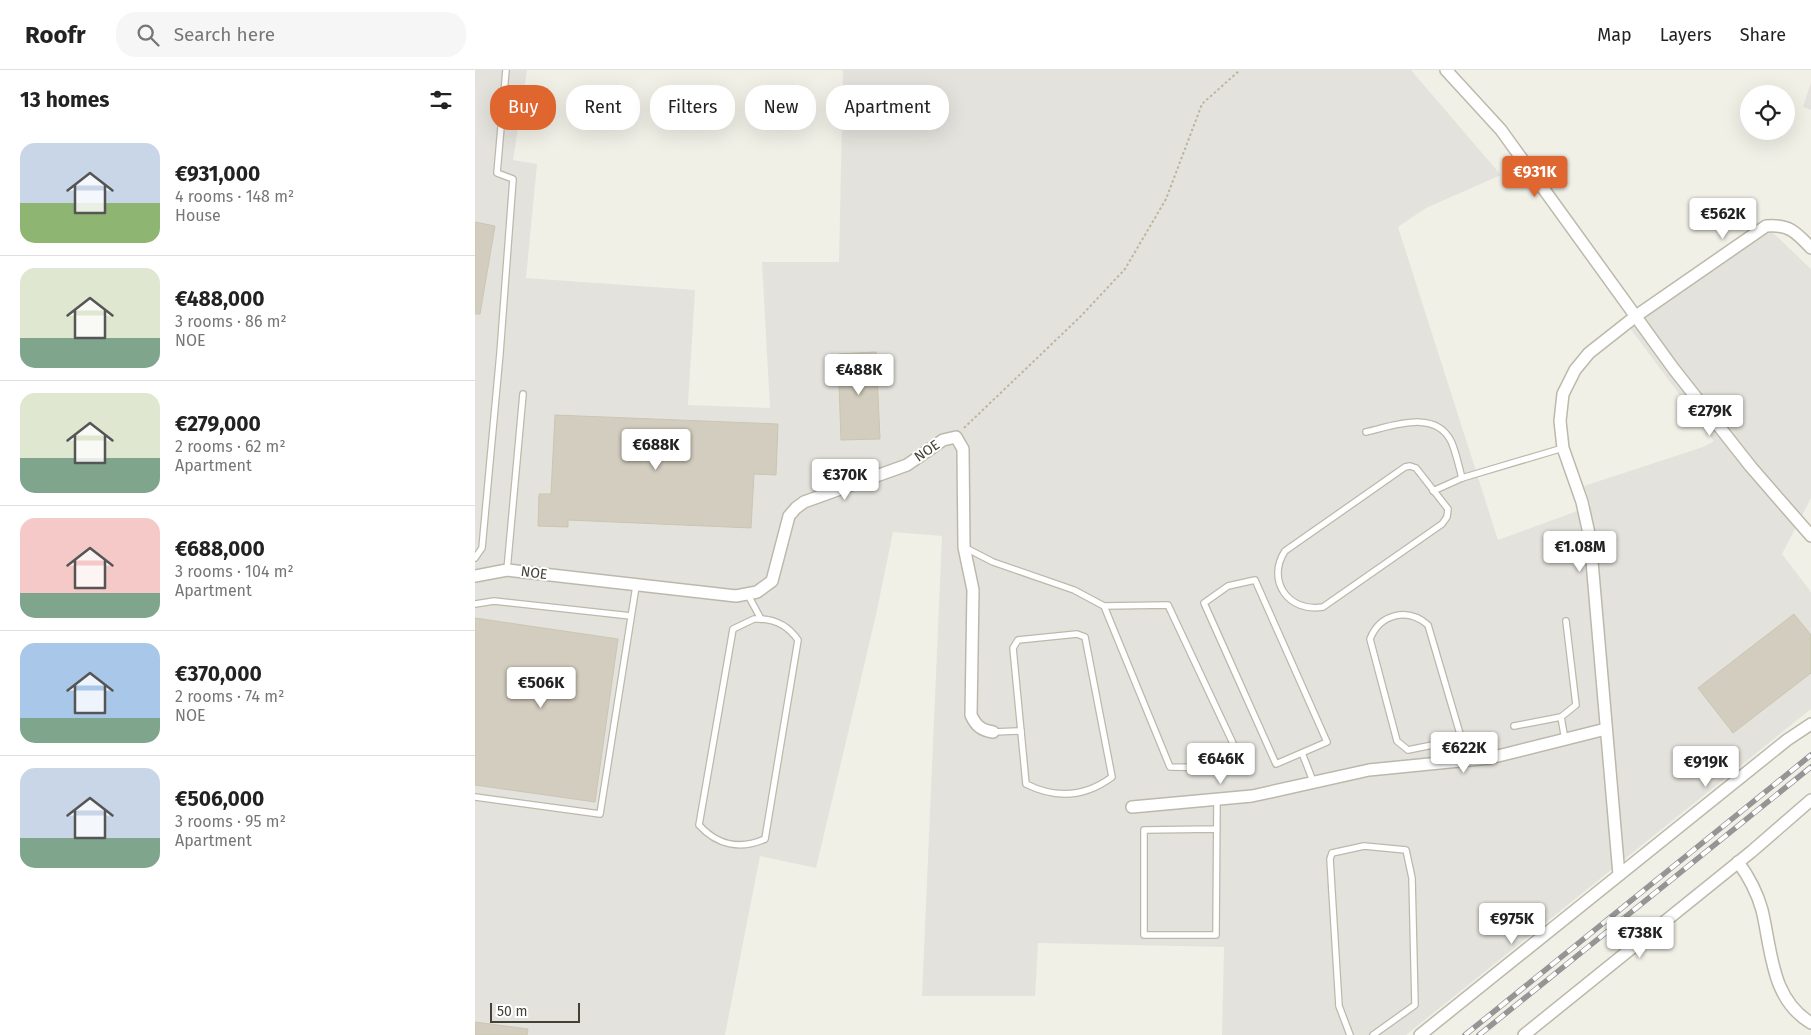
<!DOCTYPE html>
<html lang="en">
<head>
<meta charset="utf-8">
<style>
  :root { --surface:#fff; --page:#f6f6f6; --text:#222; --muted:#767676; --line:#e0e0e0; --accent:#e06630 }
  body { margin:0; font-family:"Fira Sans",sans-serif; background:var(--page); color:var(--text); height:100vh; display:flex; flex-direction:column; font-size:19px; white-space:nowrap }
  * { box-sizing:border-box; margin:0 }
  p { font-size:16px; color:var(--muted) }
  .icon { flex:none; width:28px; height:28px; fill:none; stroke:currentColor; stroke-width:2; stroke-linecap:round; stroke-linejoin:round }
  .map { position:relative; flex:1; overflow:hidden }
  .sheet { display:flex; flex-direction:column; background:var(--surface); width:475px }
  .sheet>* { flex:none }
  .top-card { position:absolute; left:15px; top:15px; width:475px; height:45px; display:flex; gap:10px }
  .tools { position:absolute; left:1265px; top:15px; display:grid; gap:10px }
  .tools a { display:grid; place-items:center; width:55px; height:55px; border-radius:50%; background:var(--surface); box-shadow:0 5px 20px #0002; font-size:25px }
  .scale { position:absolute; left:15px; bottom:12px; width:90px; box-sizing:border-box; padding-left:5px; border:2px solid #444137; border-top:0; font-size:14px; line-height:18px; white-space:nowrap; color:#444137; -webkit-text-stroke:4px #fff; paint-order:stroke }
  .price { position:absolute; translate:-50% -42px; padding:0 11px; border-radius:5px; background:#fff; color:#222; font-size:16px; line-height:32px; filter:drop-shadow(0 1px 2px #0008) }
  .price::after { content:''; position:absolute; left:50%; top:30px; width:15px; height:11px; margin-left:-8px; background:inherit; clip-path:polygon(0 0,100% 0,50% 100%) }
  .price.active { background:var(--accent); color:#fff }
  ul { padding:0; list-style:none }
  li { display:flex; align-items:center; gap:15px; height:125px; padding:0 20px }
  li+li { border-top:1px solid var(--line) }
  li span { display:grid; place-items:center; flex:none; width:140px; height:100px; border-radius:15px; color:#555 }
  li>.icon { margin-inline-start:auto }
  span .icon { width:60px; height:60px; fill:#fffc; stroke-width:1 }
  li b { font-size:21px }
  h2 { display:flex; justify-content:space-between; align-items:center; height:60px; padding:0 20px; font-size:21px }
  .chip { padding:0 18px; border-radius:20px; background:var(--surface); box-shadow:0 5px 20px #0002; font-size:18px; line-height:45px }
  .chip.active { background:var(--accent); color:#fff }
  header { display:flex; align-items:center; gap:30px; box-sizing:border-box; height:70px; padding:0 25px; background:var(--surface); border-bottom:1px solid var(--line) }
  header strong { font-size:24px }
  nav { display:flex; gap:28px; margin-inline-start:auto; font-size:18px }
  .search { width:350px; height:45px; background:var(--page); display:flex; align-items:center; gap:12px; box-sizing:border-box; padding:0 18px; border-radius:20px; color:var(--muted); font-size:19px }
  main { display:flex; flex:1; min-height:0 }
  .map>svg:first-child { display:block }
  .industrial { fill:#e4e2dc }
  .building { fill:#d2cdbe; stroke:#cbc6b2 }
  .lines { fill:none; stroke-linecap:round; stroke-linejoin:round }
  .service-casing { stroke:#bcb9ab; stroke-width:8 }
  .minor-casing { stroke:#bcb9ab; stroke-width:14 }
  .path { stroke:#bcb69e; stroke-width:2; stroke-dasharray:2.5 2.5; stroke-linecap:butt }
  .service { stroke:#fff; stroke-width:5.5 }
  .minor { stroke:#fff; stroke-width:11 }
  .rail-casing { stroke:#959595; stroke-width:5.5 }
  .rail { stroke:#fff; stroke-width:4; stroke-dasharray:11; stroke-linecap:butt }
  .labels { text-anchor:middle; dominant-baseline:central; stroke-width:4; stroke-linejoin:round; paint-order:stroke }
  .street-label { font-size:14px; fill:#444137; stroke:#fff }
</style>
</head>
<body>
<header>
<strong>Roofr</strong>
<div class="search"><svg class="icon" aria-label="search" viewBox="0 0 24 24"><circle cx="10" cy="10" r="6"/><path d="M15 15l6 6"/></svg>Search here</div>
<nav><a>Map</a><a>Layers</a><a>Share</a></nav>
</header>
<main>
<section class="sheet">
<h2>13 homes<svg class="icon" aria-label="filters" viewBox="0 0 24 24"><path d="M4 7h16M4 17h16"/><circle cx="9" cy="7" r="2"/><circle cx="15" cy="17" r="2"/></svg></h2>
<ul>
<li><span style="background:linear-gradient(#c9d6e8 60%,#8fb573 0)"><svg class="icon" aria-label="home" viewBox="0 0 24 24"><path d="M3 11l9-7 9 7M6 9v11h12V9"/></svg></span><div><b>€931,000</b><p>4 rooms · 148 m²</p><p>House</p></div></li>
<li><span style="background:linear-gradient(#dfe7d0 70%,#7fa58c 0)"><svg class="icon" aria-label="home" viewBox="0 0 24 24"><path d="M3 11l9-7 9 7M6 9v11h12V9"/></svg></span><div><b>€488,000</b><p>3 rooms · 86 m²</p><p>NOE</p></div></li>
<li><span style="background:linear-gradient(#dfe7d0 65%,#7fa58c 0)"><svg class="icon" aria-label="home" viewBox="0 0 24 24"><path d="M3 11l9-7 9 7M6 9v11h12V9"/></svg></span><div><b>€279,000</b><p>2 rooms · 62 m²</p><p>Apartment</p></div></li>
<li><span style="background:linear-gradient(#f6c9c9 75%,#7fa58c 0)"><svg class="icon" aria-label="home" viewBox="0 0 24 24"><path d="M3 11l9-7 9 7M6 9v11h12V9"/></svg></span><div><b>€688,000</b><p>3 rooms · 104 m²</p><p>Apartment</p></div></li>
<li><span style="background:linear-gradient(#a9c7e8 75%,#7fa58c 0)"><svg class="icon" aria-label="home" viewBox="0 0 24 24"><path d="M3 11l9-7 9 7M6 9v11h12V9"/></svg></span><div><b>€370,000</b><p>2 rooms · 74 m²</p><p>NOE</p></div></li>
<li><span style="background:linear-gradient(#c9d6e8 70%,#7fa58c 0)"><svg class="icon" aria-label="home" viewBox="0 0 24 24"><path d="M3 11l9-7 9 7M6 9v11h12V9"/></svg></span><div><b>€506,000</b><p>3 rooms · 95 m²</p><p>Apartment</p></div></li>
</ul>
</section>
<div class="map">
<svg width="1336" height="965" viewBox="0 0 1336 965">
  <rect width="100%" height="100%" fill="#f1f0e7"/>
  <g class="industrial">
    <polygon points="0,0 52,0 38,90 62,94 51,208 220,220 213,335 295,338 287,192 364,192 368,0 936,0 1026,105 951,138 923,157 1023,470 1116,436 1109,416 1228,377 1239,371 1155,258 1295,160 1336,199 1336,428 1307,484 1336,522 1336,639 931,965 747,965 749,877 563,873 560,926 447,926 467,466 418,462 401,545 341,798 285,786 250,965 0,965"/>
    <polygon points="1336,12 1336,40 1328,37"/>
  </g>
  <g class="building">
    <polygon points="0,152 20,156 5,244 0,244"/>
    <polygon points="401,282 405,369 366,370 363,284"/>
    <polygon points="80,345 303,354 301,405 279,404 276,458 93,450 93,457 63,456 64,424 76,424"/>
    <polygon points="1319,544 1336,565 1336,603 1258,663 1223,618"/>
    <polygon points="0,548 143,569 120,732 0,715"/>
    <polygon points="0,952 53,959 52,965 0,965"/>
  </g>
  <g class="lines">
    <defs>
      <g id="service">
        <path d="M891,362c27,-6 69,-23 85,9 5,11 8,26 11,37"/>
        <path d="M935,396l6,2 32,41 -1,8 -5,7 -119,83c-35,6 -57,-27 -38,-56l120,-84z"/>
        <polyline points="958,421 987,408 1088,378"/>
        <polyline points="489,477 518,492 599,520 629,536 695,697 755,698 762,695 763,684 693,535 629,536"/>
        <polyline points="0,488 7,478 25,283 38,109 22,103 31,0"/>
        <polyline points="32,500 48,324"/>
        <polygon points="780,510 852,672 801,694 729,533 753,516"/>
        <polyline points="273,525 286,549"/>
        <polyline points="0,534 19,531 156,546"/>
        <path d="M279,549c18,-1 33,5 44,21l-33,199c-25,11 -48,6 -66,-14l34,-196z"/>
        <path d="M602,564l8,3 27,140c-27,20 -56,22 -86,7l-13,-136 5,-8z"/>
        <polyline points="1086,647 1101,635 1091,551"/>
        <polyline points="1039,656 1086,647 1090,670"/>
        <polyline points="518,662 546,661"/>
        <path d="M987,669l-54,11 -11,-9 -27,-102c10,-25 37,-32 58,-14l40,136"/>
        <polyline points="827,683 838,711"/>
        <polyline points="0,727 125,744 161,516"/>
        <polyline points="742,759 669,760 669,865 741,865 742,728"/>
        <polyline points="875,965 864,936 855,789 857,783 889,776 931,780 937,808 940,935 898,965"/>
      </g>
      <g id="minor">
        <polyline points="971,0 1026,60 1198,298 1276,397 1336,466"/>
        <path d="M0,506l32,-6 229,26 21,-4 15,-11 17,-65 7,-8 8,-6 103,-37 36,-25 13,-3 7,12 1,98 9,43 -2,125c5,11 10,15 22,17"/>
        <polyline points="657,737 777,726 894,700 1015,688 1131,659"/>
        <path d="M1263,792c11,15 19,30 24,48 10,42 9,89 49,113"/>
        <path d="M1144,805l-29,-337 -8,-36 -19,-54 -3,-27 3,-27 12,-24 14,-17 47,-37 130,-90c23,-2 30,6 45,22"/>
        <polyline points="945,965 1312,670 1336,654"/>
        <polyline points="1049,965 1276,782 1336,730"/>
      </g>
    </defs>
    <use href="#service" class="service-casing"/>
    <use href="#minor" class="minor-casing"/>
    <polyline class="path" points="489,358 606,246 650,199 691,129 727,34 765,0"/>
    <use href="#service" class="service"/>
    <use href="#minor" class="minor"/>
    <defs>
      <g id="rail">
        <polyline points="990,965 1336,685"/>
        <polyline points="1004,965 1336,697"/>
      </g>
    </defs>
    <use href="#rail" class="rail-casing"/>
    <use href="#rail" class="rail"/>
  </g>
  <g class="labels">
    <g class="street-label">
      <text transform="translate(452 381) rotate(-35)">NOE</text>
      <text transform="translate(59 503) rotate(7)">NOE</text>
    </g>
  </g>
</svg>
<div class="tools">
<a><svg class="icon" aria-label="locate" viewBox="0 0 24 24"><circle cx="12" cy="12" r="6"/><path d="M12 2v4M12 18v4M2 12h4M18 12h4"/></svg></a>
</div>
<div class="scale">50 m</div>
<b class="price active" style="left:1060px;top:128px">€931K</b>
<b class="price" style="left:1248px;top:170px">€562K</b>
<b class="price" style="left:384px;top:326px">€488K</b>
<b class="price" style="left:1235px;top:367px">€279K</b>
<b class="price" style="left:181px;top:401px">€688K</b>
<b class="price" style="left:370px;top:431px">€370K</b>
<b class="price" style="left:1105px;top:503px">€1.08M</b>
<b class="price" style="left:66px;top:639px">€506K</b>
<b class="price" style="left:989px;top:704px">€622K</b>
<b class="price" style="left:746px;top:715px">€646K</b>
<b class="price" style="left:1231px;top:718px">€919K</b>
<b class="price" style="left:1037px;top:875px">€975K</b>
<b class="price" style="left:1165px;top:889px">€738K</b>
<div class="top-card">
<a class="chip active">Buy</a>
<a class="chip">Rent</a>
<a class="chip">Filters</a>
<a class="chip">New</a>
<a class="chip">Apartment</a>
</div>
</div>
</main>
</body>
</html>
